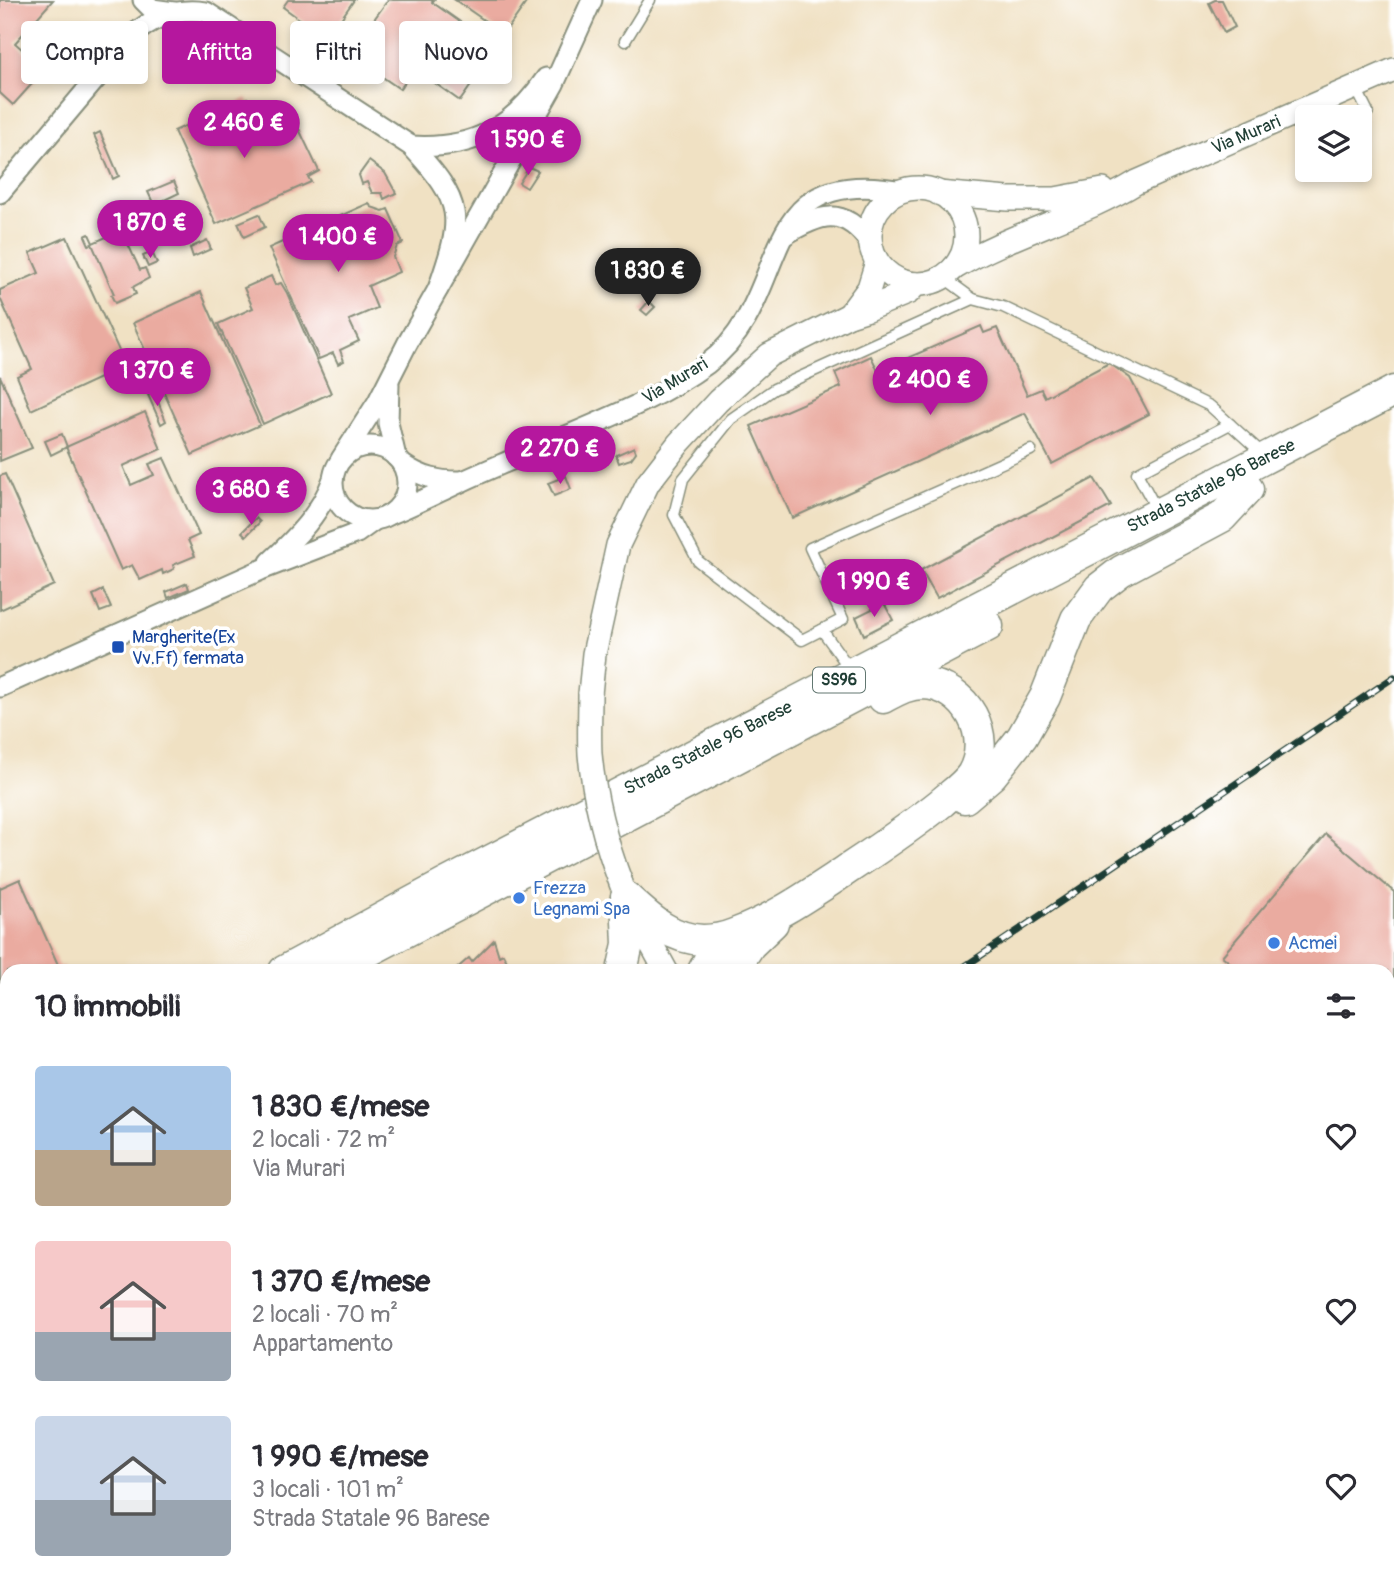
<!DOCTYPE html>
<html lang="it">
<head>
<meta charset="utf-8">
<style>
  :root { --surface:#fff; --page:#f2f2f3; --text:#2b2b33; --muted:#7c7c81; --accent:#b5179e }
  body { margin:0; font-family:Pangolin,sans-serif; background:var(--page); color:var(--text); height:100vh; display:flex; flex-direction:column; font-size:26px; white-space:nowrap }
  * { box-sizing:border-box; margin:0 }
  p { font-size:23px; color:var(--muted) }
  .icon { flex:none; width:38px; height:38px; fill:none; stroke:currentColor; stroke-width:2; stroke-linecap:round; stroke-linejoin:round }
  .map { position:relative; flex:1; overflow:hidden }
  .details { position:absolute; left:0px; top:964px; width:1395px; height:625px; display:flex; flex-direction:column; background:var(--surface); border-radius:21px 21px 0 0; box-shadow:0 4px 10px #0003 }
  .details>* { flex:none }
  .top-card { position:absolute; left:21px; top:21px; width:700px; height:63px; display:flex; gap:14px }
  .buttons { position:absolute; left:1295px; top:105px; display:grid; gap:14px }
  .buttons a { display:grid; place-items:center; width:77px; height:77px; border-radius:7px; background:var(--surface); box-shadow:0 4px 10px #0003; font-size:35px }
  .price { position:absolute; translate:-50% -60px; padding:0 16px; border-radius:24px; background:var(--accent); color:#fff; font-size:23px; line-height:46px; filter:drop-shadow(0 2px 4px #0008) }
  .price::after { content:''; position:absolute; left:50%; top:42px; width:21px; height:16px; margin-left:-10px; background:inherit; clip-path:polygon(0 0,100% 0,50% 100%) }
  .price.active { background:#222; color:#fff }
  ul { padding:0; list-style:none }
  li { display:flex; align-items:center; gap:21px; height:175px; padding:0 35px }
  li span { display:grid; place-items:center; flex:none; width:196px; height:140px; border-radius:7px; color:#555 }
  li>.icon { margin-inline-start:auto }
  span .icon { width:84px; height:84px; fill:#fffc; stroke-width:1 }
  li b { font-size:30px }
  h2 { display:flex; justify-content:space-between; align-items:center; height:84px; padding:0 35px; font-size:30px }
  .pill { padding:0 24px; border-radius:7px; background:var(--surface); box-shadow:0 4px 10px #0003; font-size:24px; line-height:63px }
  .pill.active { background:var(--accent); color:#fff }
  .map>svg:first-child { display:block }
  .building { fill:#eaaba0 }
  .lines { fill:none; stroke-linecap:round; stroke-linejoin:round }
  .service-casing { stroke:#888f7c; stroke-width:13 }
  .minor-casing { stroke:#888f7c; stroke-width:23 }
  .tertiary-casing { stroke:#888f7c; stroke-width:26 }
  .primary-casing { stroke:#888f7c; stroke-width:33 }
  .path { stroke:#888f7c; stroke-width:2.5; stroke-dasharray:2 5; stroke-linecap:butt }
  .service { stroke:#fff; stroke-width:10 }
  .minor { stroke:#fff; stroke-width:19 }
  .tertiary { stroke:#fff; stroke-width:23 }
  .primary { stroke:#fff; stroke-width:30 }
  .rail-casing { stroke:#1f3d34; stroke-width:7 }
  .rail { stroke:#fff; stroke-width:4.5; stroke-dasharray:13; stroke-linecap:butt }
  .tertiary-bridge-casing { stroke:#888f7c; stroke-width:26; stroke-linecap:butt }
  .tertiary-bridge { stroke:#fff; stroke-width:23 }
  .transit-dot { fill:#1a4fb4; stroke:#fff; stroke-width:2.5 }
  .shop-dot { fill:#3f7fe0; stroke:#fff; stroke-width:2.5 }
  .labels { text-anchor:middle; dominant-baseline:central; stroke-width:7; stroke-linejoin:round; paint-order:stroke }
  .shield { fill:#fff; stroke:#627771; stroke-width:2 }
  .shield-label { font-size:16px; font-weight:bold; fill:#1f3d34 }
  .street-label { font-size:18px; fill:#1f3d34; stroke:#fff }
  .transit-label { font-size:18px; fill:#164399; stroke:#fff; text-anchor:start }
  .shop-label { font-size:18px; fill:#366cbe; stroke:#fff; text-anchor:start }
</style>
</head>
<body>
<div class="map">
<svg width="1394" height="1588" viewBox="0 0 1394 1588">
  <rect width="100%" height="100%" fill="#fff"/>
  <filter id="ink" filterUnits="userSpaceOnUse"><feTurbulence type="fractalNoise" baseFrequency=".0143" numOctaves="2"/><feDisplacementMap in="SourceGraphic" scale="14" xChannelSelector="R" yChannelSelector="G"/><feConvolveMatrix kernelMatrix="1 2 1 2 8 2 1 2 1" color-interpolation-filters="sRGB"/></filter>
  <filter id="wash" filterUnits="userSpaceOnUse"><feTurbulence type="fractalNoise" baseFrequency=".00686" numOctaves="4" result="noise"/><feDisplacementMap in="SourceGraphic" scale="28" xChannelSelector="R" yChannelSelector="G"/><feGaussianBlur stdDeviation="1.57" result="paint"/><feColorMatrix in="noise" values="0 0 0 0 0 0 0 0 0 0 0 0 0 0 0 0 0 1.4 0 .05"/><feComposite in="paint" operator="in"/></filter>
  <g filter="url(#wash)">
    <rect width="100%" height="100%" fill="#f0e1c3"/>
    <g id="blocks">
      <g class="building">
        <polygon points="0,0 53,0 15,43 33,59 35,56 47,67 13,105 0,93"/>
        <polygon points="288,0 354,0 327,39 283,7"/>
        <polygon points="388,0 434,0 432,2 497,48 460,101 418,71 411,80 408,78 400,89 349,54"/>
        <polygon points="455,0 528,0 504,34"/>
        <polygon points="1215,0 1222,0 1235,27 1224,33 1209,3"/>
        <polygon points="347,60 359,68 354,75 342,67"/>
        <polygon points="247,98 264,135 290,124 299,129 319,171 308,177 311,182 216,224 174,131"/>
        <polygon points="100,132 119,176 113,179 94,135"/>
        <polygon points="369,161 385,173 396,193 384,199 382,193 372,193 367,182 362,184 359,175"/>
        <polygon points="529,167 538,171 527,188 519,183"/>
        <polygon points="174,181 179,193 154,205 148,192"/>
        <polygon points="369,203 371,207 383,211 388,209 403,243 397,246 393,257 399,272 368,286 377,308 349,320 359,341 340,350 344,361 338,364 333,353 319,359 269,248"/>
        <polygon points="259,214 265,227 244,237 238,223"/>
        <polygon points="122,230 123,233 128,231 132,239 127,242 140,270 145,268 149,278 133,287 136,294 115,303 111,295 114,294 92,244 89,245 85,236 89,234 93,243"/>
        <polygon points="67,237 126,366 31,410 17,376 32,369 0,298 0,290 39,273 30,253"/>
        <polygon points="207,240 211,249 193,257 190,248"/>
        <polygon points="152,252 157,263 148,267 143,256"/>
        <polygon points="271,276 275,285 281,283 287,293 331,393 263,424 218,324 253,308 244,288"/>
        <polygon points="201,292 260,425 192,455 133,323"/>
        <polygon points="649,301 655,307 647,315 641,310"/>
        <polygon points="981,326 984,333 997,328 1027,395 1041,389 1045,397 1109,363 1130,378 1149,414 1052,464 1025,413 792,518 751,426 841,387 835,373 871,356 878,371"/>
        <polygon points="0,376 32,448 0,461"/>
        <polygon points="154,392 166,421 161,424 148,395"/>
        <polygon points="145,412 161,449 123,466 131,485 154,475 149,464 164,458 199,535 188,540 195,556 173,565 174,569 163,574 162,570 140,580 132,565 121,570 66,447"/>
        <polygon points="62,434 67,447 51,455 45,441"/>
        <polygon points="634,447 636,452 631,459 619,463 616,455"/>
        <polygon points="5,474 54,585 0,610 0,476"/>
        <polygon points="287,476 298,483 286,497 276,488"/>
        <polygon points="566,476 571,489 554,496 548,483"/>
        <polygon points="1094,478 1111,506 937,598 921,570"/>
        <polygon points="256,518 260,522 246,536 242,532"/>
        <polygon points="187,583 189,589 168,598 166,592"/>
        <polygon points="103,590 111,608 100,612 93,595"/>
        <polygon points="884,603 893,620 864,635 856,617"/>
        <polygon points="1326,834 1394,892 1394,1103 1388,1098 1388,971 1240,971 1222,956"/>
        <polygon points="20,879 59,967 63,966 66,971 7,971 7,1026 0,1010 0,888"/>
        <polygon points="494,940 499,956 503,954 512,971 454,971 469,958 472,962"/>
        <polygon points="0,1224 7,1232 7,1253 0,1259"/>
        <polygon points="7,1284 7,1451 0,1444 0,1289"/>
        <polygon points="570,1582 589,1582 592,1588 566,1588 565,1585"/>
        <polygon points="648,1582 670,1582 671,1588 648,1588"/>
        <polygon points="730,1582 756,1582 753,1588 727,1588"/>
        <polygon points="868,1582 903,1582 905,1588 869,1588"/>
        <polygon points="920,1582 940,1582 941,1588 922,1588"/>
      </g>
    </g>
  </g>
  <g filter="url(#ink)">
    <use href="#blocks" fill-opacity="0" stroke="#888f7c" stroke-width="2"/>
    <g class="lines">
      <defs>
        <g id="service">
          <polyline points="625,41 650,0"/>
          <polyline points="1356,88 1368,112"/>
          <polyline points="943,277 973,299 774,389 731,419 683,479 674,515 698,561 802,640 843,619 810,548 1031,450"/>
          <polyline points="973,299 1003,307 1210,406 1263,454"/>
          <polyline points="1158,512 1137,473 1230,424"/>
          <polyline points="822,630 850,669"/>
          <polyline points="842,1582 844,1588"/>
          <polyline points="1164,1582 1168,1588"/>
        </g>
        <g id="minor">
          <polyline points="143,0 152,9 174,12"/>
          <path d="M411,146c62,4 101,-18 135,-68"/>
          <path d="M0,193l132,-157c21,-19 46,-29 74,-24l205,134c54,58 52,71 27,143"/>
          <path d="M785,235c35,-21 58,-30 85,8"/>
          <polyline points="389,384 388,423 396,457"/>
          <circle cx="370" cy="483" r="37"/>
          <polyline points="341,459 377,403 407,344 554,84 592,0"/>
          <path d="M402,464c19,13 37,18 60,17"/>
          <path d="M391,514c25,-10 48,-22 72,-33 24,-11 49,-21 73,-32 57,-25 120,-48 171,-85 90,-67 40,-201 195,-173"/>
          <path d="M270,562c26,-24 51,-49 63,-83"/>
          <polyline points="0,687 261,570 357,533 375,520"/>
          <polyline points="1388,1212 1394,1205"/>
          <polyline points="1388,1245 1394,1250"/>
        </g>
        <g id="tertiary">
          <circle cx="918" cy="236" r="48"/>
          <polyline points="938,193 1008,199 1055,199 1103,190"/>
          <path d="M954,268c58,-35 126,-51 183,-86l257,-112"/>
          <polyline points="849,315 869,288 877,262"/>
          <polyline points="590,694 594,654 618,545 648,483 679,443 718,401 769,355 849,315 865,310 909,292 916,284"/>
          <polyline points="631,907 666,971"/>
          <polyline points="986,1582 989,1588"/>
          <polyline points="1066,1588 1069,1582"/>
        </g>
        <g id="primary">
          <polyline points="965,798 992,775 1022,737 1045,697 1076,619 1099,588 1121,571 1222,517 1248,489"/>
          <path d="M626,897c23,21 44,42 77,43 11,0 21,-2 31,-6 40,-15 76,-40 111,-63 33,-22 65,-43 96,-68 10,-9 23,-17 31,-29 22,-38 -6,-89 -49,-90 -16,0 -27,7 -40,14"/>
          <polyline points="284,971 445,884 1394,391"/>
          <polyline points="331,971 988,626"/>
          <polyline points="622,971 628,944 626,897"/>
          <polyline points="703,971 713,952 736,934"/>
          <polyline points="733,971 750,945 773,923"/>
          <polyline points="0,1125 7,1121"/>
          <polyline points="0,1149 7,1145"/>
        </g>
      </defs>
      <use href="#service" class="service-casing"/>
      <use href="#minor" class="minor-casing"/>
      <use href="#tertiary" class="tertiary-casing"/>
      <use href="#primary" class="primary-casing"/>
      <polyline class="path" points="913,177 927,178"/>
      <use href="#service" class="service"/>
      <use href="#minor" class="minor"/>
      <use href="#tertiary" class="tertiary"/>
      <use href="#primary" class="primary"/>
      <defs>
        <g id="rail">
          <polyline points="958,971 1394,677"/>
          <polyline points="45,1588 54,1582"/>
        </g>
      </defs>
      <use href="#rail" class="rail-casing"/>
      <use href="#rail" class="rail"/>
      <defs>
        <path id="tertiary-bridge" d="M590,694c0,20 -1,40 0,60 4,44 16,90 32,132"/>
      </defs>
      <use href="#tertiary-bridge" class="tertiary-bridge-casing"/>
      <use href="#tertiary-bridge" class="tertiary-bridge"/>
    </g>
  </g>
  <rect class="transit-dot" x="111" y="640" width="14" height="14" rx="3.5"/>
  <g class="shop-dot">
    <circle cx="519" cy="898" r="7"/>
    <circle cx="1274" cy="943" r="7"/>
  </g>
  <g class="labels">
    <rect class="shield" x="813" y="667.5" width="52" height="25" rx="5"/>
    <g class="shield-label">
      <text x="839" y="680">SS96</text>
    </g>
    <g class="street-label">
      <text transform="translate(1246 135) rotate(-23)">Via Murari</text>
      <text transform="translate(675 381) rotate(-31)">Via Murari</text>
      <text transform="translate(1211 486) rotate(-27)">Strada Statale 96 Barese</text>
      <text transform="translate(708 748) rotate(-27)">Strada Statale 96 Barese</text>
    </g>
    <g class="transit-label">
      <text x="132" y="637">Margherite(Ex<tspan x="132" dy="21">Vv.Ff) fermata</tspan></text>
    </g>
    <g class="shop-label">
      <text x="533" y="888">Frezza<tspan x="533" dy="21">Legnami Spa</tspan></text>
      <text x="1288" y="943">Acmei</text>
    </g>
  </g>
</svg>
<div class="buttons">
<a><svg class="icon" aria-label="layers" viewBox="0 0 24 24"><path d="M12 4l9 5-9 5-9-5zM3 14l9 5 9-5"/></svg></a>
</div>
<b class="price" style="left:244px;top:160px">2 460 €</b>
<b class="price" style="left:528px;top:177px">1 590 €</b>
<b class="price" style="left:150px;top:260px">1 870 €</b>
<b class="price" style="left:338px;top:274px">1 400 €</b>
<b class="price active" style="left:648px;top:308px">1 830 €</b>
<b class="price" style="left:157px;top:408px">1 370 €</b>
<b class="price" style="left:930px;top:417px">2 400 €</b>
<b class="price" style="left:560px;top:486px">2 270 €</b>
<b class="price" style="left:251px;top:527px">3 680 €</b>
<b class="price" style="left:874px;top:619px">1 990 €</b>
<div class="top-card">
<a class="pill">Compra</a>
<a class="pill active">Affitta</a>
<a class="pill">Filtri</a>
<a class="pill">Nuovo</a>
</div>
<section class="details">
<h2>10 immobili<svg class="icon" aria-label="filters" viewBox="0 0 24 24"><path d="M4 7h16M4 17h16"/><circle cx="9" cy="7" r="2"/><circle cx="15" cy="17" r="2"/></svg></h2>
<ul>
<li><span style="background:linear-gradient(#a9c7e8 60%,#b9a48a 0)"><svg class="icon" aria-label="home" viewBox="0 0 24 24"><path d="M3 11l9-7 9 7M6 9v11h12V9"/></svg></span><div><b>1 830 €/mese</b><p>2 locali · 72 m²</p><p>Via Murari</p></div><svg class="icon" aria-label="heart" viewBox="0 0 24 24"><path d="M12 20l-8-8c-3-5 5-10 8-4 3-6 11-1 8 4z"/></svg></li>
<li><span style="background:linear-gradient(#f6c9c9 65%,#9aa5b1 0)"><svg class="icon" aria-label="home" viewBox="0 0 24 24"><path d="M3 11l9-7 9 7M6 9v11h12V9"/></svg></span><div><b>1 370 €/mese</b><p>2 locali · 70 m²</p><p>Appartamento</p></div><svg class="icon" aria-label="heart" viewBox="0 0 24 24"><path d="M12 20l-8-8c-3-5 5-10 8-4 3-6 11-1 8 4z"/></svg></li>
<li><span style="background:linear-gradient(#c9d6e8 60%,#9aa5b1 0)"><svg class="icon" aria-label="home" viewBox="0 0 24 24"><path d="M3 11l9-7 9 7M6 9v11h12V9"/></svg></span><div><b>1 990 €/mese</b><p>3 locali · 101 m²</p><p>Strada Statale 96 Barese</p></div><svg class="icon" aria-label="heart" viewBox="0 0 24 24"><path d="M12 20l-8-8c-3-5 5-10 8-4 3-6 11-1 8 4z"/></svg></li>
</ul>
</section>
</div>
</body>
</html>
